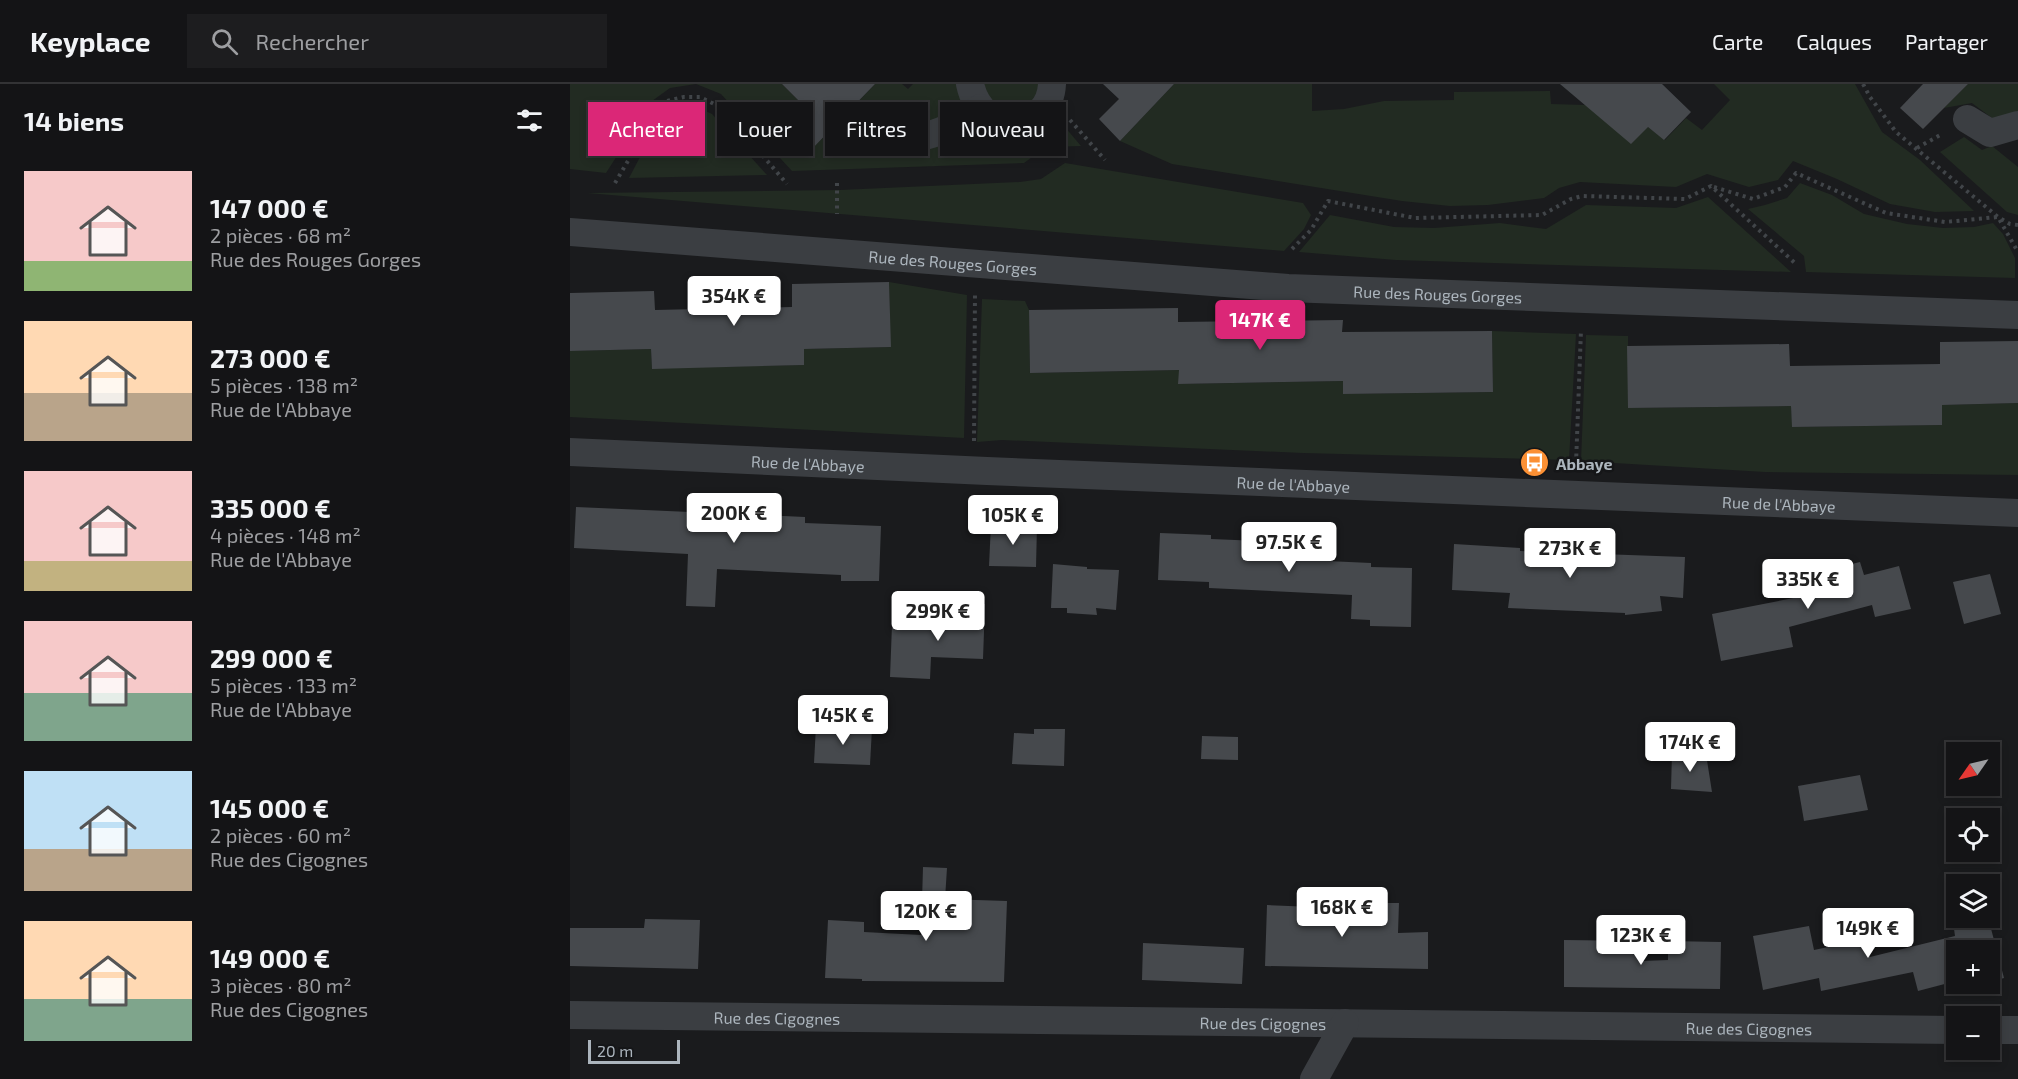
<!DOCTYPE html>
<html lang="fr">
<head>
<meta charset="utf-8">
<style>
  :root { --surface:#141416; --page:#1d1d1f; --text:#f1f3f6; --muted:#9d9ea1; --line:#333335; --accent:#db2777 }
  body { margin:0; font-family:"Exo 2",sans-serif; background:var(--page); color:var(--text); height:100vh; display:flex; flex-direction:column; font-size:22px; white-space:nowrap }
  * { box-sizing:border-box; margin:0 }
  p { font-size:20px; color:var(--muted) }
  .icon { flex:none; width:33px; height:33px; fill:none; stroke:currentColor; stroke-width:2; stroke-linecap:round; stroke-linejoin:round }
  .map { position:relative; flex:1; overflow:hidden }
  .sheet { display:flex; flex-direction:column; background:var(--surface); width:570px }
  .sheet>* { flex:none }
  .banner { position:absolute; left:18px; top:18px; width:570px; height:54px; display:flex; gap:12px }
  .needle { width:39px; rotate:236deg }
  .fabs { position:absolute; left:1376px; top:658px; display:grid; gap:12px }
  .fabs a { display:grid; place-items:center; width:54px; height:54px; border-radius:0px; background:var(--surface); box-shadow:0 3px 9px #0003,0 0 0 2px var(--line); font-size:30px }
  .scale { position:absolute; left:18px; bottom:15px; width:92px; box-sizing:border-box; padding-left:6px; border:3px solid #acb5bd; border-top:0; font-size:16px; line-height:21px; white-space:nowrap; color:#acb5bd; -webkit-text-stroke:4px #151618; paint-order:stroke }
  .price { position:absolute; translate:-50% -51px; padding:0 14px; border-radius:6px; background:#fff; color:#222; font-size:20px; line-height:39px; filter:drop-shadow(0 2px 3px #0008) }
  .price::after { content:''; position:absolute; left:50%; top:36px; width:18px; height:14px; margin-left:-9px; background:inherit; clip-path:polygon(0 0,100% 0,50% 100%) }
  .price.on { background:var(--accent); color:#fff }
  ul { padding:0; list-style:none }
  li { display:flex; align-items:center; gap:18px; height:150px; padding:0 24px }
  li span { display:grid; place-items:center; flex:none; width:168px; height:120px; border-radius:0px; color:#555 }
  li>.icon { margin-inline-start:auto }
  span .icon { width:72px; height:72px; fill:#fffc; stroke-width:1 }
  li b { font-size:26px }
  h2 { display:flex; justify-content:space-between; align-items:center; height:72px; padding:0 24px; font-size:26px }
  .chip { padding:0 21px; border-radius:0px; background:var(--surface); box-shadow:0 3px 9px #0003,0 0 0 2px var(--line); font-size:21px; line-height:54px }
  .chip.on { background:var(--accent); color:#fff }
  header { display:flex; align-items:center; gap:36px; box-sizing:border-box; height:84px; padding:0 30px; background:var(--surface); border-bottom:2px solid var(--line) }
  header strong { font-size:28px }
  nav { display:flex; gap:33px; margin-inline-start:auto; font-size:21px }
  .search { width:420px; height:54px; background:var(--page); display:flex; align-items:center; gap:15px; box-sizing:border-box; padding:0 21px; border-radius:0px; color:var(--muted); font-size:22px }
  main { display:flex; flex:1; min-height:0 }
  .map>svg:first-child { display:block }
  .green { fill:#222b22 }
  .building { fill:#46494d }
  .lines { fill:none; stroke-linecap:round; stroke-linejoin:round }
  .path { stroke:#414549; stroke-width:4; stroke-dasharray:3 4.5; stroke-linecap:butt }
  .street { stroke:#3b3e42; stroke-width:28 }
  .labels { text-anchor:middle; dominant-baseline:central; stroke-width:5; stroke-linejoin:round; paint-order:stroke }
  .street-label { font-size:16px; fill:#acb5bd; stroke:#151618 }
  .poi-label { font-size:16px; font-weight:bold; fill:#acb5bd; stroke:#151618; text-anchor:start }
</style>
</head>
<body>
<header>
<strong>Keyplace</strong>
<div class="search"><svg class="icon" aria-label="search" viewBox="0 0 24 24"><circle cx="10" cy="10" r="6"/><path d="M15 15l6 6"/></svg>Rechercher</div>
<nav><a>Carte</a><a>Calques</a><a>Partager</a></nav>
</header>
<main>
<section class="sheet">
<h2>14 biens<svg class="icon" aria-label="filters" viewBox="0 0 24 24"><path d="M4 7h16M4 17h16"/><circle cx="9" cy="7" r="2"/><circle cx="15" cy="17" r="2"/></svg></h2>
<ul>
<li><span style="background:linear-gradient(#f6c9c9 75%,#8fb573 0)"><svg class="icon" aria-label="home" viewBox="0 0 24 24"><path d="M3 11l9-7 9 7M6 9v11h12V9"/></svg></span><div><b>147 000 €</b><p>2 pièces · 68 m²</p><p>Rue des Rouges Gorges</p></div></li>
<li><span style="background:linear-gradient(#ffd9b3 60%,#b9a48a 0)"><svg class="icon" aria-label="home" viewBox="0 0 24 24"><path d="M3 11l9-7 9 7M6 9v11h12V9"/></svg></span><div><b>273 000 €</b><p>5 pièces · 138 m²</p><p>Rue de l'Abbaye</p></div></li>
<li><span style="background:linear-gradient(#f6c9c9 75%,#c2b280 0)"><svg class="icon" aria-label="home" viewBox="0 0 24 24"><path d="M3 11l9-7 9 7M6 9v11h12V9"/></svg></span><div><b>335 000 €</b><p>4 pièces · 148 m²</p><p>Rue de l'Abbaye</p></div></li>
<li><span style="background:linear-gradient(#f6c9c9 60%,#7fa58c 0)"><svg class="icon" aria-label="home" viewBox="0 0 24 24"><path d="M3 11l9-7 9 7M6 9v11h12V9"/></svg></span><div><b>299 000 €</b><p>5 pièces · 133 m²</p><p>Rue de l'Abbaye</p></div></li>
<li><span style="background:linear-gradient(#bfe0f5 65%,#b9a48a 0)"><svg class="icon" aria-label="home" viewBox="0 0 24 24"><path d="M3 11l9-7 9 7M6 9v11h12V9"/></svg></span><div><b>145 000 €</b><p>2 pièces · 60 m²</p><p>Rue des Cigognes</p></div></li>
<li><span style="background:linear-gradient(#ffd9b3 65%,#7fa58c 0)"><svg class="icon" aria-label="home" viewBox="0 0 24 24"><path d="M3 11l9-7 9 7M6 9v11h12V9"/></svg></span><div><b>149 000 €</b><p>3 pièces · 80 m²</p><p>Rue des Cigognes</p></div></li>
</ul>
</section>
<div class="map">
<svg width="1448" height="995" viewBox="0 0 1448 995">
  <rect width="100%" height="100%" fill="#1a1b1d"/>
  <g class="green">
    <polygon points="0,0 212,0 239,27 219,47 240,66 254,53 285,66 330,65 459,51 483,29 511,62 476,63 454,79 222,87 151,10 126,0 100,4 82,17 36,89 0,85"/>
    <polygon points="305,0 332,0 338,5 343,0 391,0 395,3 392,24 356,40 322,39 284,22"/>
    <polygon points="411,0 471,0 467,13 453,26 424,24"/>
    <polygon points="604,0 742,0 742,27 774,25 814,17 884,16 884,8 980,7 981,20 1015,21 1078,43 1095,56 1116,34 1132,46 1160,16 1144,0 1285,0 1312,48 1350,76 1404,127 1365,128 1320,120 1267,95 1223,77 1208,96 1179,103 1137,90 1106,103 1010,98 989,104 974,114 918,121 880,122 832,117 602,80 550,57"/>
    <polygon points="1398,0 1448,0 1448,33 1426,37 1402,19 1374,24"/>
    <polygon points="127,23 142,30 197,91 59,94 91,33 108,24"/>
    <polygon points="1394,53 1412,66 1422,62 1448,83 1448,131 1437,128 1370,68"/>
    <polygon points="495,79 733,119 741,131 734,145 714,167 17,109 270,106 450,98 471,95"/>
    <polygon points="1230,99 1262,111 1294,130 1337,140 1373,144 1404,143 1423,139 1433,150 1445,174 1445,194 1236,188 1234,172 1178,125 1195,121 1217,114"/>
    <polygon points="1138,113 1221,188 826,176 729,168 760,131 824,143 864,144 930,139 976,145 1016,121 1106,124"/>
    <polygon points="319,198 397,211 394,354 0,333 0,267 81,265 82,284 234,281 234,265 320,263"/>
    <polygon points="412,215 455,217 459,226 460,289 609,286 609,300 773,297 773,310 923,308 922,247 1006,250 999,376 733,369 432,356 407,358"/>
    <polygon points="1016,251 1058,252 1058,324 1221,322 1223,343 1371,341 1372,321 1448,319 1448,391 1195,388 1011,377"/>
  </g>
  <g class="building">
    <polygon points="212,0 305,0 240,67 219,47 239,27"/>
    <polygon points="533,0 604,0 550,57 529,35 549,15"/>
    <polygon points="990,0 1092,0 1121,28 1094,56 1078,43 1061,60"/>
    <polygon points="1353,0 1398,0 1353,45 1330,24"/>
    <polygon points="319,198 321,263 234,265 234,281 82,285 81,265 0,267 0,209 84,207 85,226 222,223 222,200"/>
    <polygon points="608,224 608,238 773,236 772,248 922,247 923,308 773,310 773,297 608,300 609,286 460,289 459,226"/>
    <polygon points="1448,257 1448,319 1372,321 1372,341 1222,343 1221,322 1058,324 1057,262 1219,260 1220,282 1370,280 1370,258"/>
    <polygon points="6,423 235,433 235,439 311,442 309,497 271,497 271,491 147,485 145,523 116,522 118,470 4,464"/>
    <polygon points="421,440 467,441 466,483 419,482"/>
    <polygon points="590,449 641,451 641,455 718,458 718,455 736,457 737,454 758,456 757,477 801,479 801,483 842,484 841,543 800,542 800,536 781,535 782,511 639,504 639,498 588,496"/>
    <polygon points="884,460 950,464 950,467 1115,473 1113,514 1090,512 1092,527 1055,531 1055,529 938,524 940,509 882,506"/>
    <polygon points="1290,478 1294,491 1329,482 1341,525 1305,533 1302,521 1219,543 1223,563 1151,577 1142,530 1254,508 1249,488"/>
    <polygon points="483,480 517,483 517,485 549,486 546,526 526,524 527,531 497,529 497,524 481,524"/>
    <polygon points="1420,490 1431,530 1394,540 1383,498"/>
    <polygon points="381,519 415,520 413,575 361,573 360,595 320,593 322,541 380,544"/>
    <polygon points="246,642 302,644 300,681 244,679"/>
    <polygon points="464,645 495,645 494,682 442,680 444,649 464,650"/>
    <polygon points="632,652 668,653 668,676 631,675"/>
    <polygon points="1102,669 1136,670 1142,708 1101,705"/>
    <polygon points="1290,691 1298,726 1234,737 1228,702"/>
    <polygon points="353,783 377,784 375,815 437,817 434,898 292,897 292,895 255,894 258,836 294,838 294,848 351,851"/>
    <polygon points="793,819 829,819 828,849 858,848 858,885 695,882 697,821 793,825"/>
    <polygon points="75,835 130,836 128,885 0,882 0,844 74,844"/>
    <polygon points="1419,837 1434,894 1419,898 1419,867 1386,867 1386,897 1348,907 1343,888 1251,907 1249,894 1193,906 1183,852 1239,842 1244,866 1296,855 1300,873 1385,852 1384,845"/>
    <polygon points="994,856 1070,857 1072,877 1098,876 1098,857 1151,858 1150,905 994,903"/>
    <polygon points="573,859 674,864 672,900 572,896"/>
  </g>
  <g class="lines">
    <g class="path">
      <polyline points="1293,0 1300,13 1326,48 1428,133 1440,140 1448,141"/>
      <polyline points="500,36 535,76"/>
      <polyline points="1347,64 1372,50"/>
      <polyline points="45,99 85,31 97,17 114,13 130,13 152,24 217,100"/>
      <polyline points="267,99 267,130"/>
      <polyline points="1144,103 1183,115 1215,103 1226,89 1316,129 1375,138 1428,133 1448,168"/>
      <polyline points="722,165 741,146 758,117 845,134 972,131 1001,115 1012,112 1115,115 1141,102 1226,180"/>
      <polyline points="404,357 405,209"/>
      <polyline points="1006,380 1011,246"/>
    </g>
    <g class="street">
      <path d="M400,0c12,56 80,48 82,0"/>
      <polyline points="1397,35 1420,49 1448,41"/>
      <path d="M293,44c6,3 14,8 21,9 35,7 69,-8 96,-29"/>
      <path id="s1" d="M0,148l718,56 730,27"/>
      <path id="s2" d="M0,368l417,19 1031,42"/>
      <path id="s3" d="M0,931l1386,15"/>
      <polyline points="1419,946 1448,946"/>
      <polyline points="744,995 775,939"/>
    </g>
  </g>
  <defs>
    <symbol id="bus-disc" viewBox="-11 -11 22 22"><circle r="9.5" fill="#fb9034" stroke="#151618"/><path d="M-5-6H5V4H4V6H2V4H-2V6H-4V4H-5ZM-3.5-4V0h7V-4ZM-3.5 1.2v1.5H-2V1.2ZM2 1.2v1.5H3.5V1.2Z" fill="#fff"/></symbol>
  </defs>
  <g fill-rule="evenodd">
    <use href="#bus-disc" x="948" y="362" width="33" height="33"/>
  </g>
  <g class="labels">
    <g class="street-label">
      <text stroke="none"><textPath href="#s1" startOffset="384">Rue des Rouges Gorges</textPath></text>
      <text stroke="none"><textPath href="#s1" startOffset="870">Rue des Rouges Gorges</textPath></text>
      <text stroke="none"><textPath href="#s2" startOffset="238">Rue de l'Abbaye</textPath></text>
      <text stroke="none"><textPath href="#s2" startOffset="724">Rue de l'Abbaye</textPath></text>
      <text stroke="none"><textPath href="#s2" startOffset="1210">Rue de l'Abbaye</textPath></text>
      <text stroke="none"><textPath href="#s3" startOffset="207">Rue des Cigognes</textPath></text>
      <text stroke="none"><textPath href="#s3" startOffset="693">Rue des Cigognes</textPath></text>
      <text stroke="none"><textPath href="#s3" startOffset="1179">Rue des Cigognes</textPath></text>
    </g>
    <g class="poi-label">
      <text x="986" y="379">Abbaye</text>
    </g>
  </g>
</svg>
<div class="fabs">
<a><svg class="needle" viewBox="-14 -14 28 28"><path d="M0-13l5 13h-10z" fill="#e53935"/><path d="M0 13l5-13h-10z" fill="#9d9ea1"/></svg></a>
<a><svg class="icon" aria-label="locate" viewBox="0 0 24 24"><circle cx="12" cy="12" r="6"/><path d="M12 2v4M12 18v4M2 12h4M18 12h4"/></svg></a>
<a><svg class="icon" aria-label="layers" viewBox="0 0 24 24"><path d="M12 4l9 5-9 5-9-5zM3 14l9 5 9-5"/></svg></a>
<a>+</a>
<a>−</a>
</div>
<div class="scale">20 m</div>
<b class="price" style="left:164px;top:243px">354K €</b>
<b class="price on" style="left:690px;top:267px">147K €</b>
<b class="price" style="left:164px;top:460px">200K €</b>
<b class="price" style="left:443px;top:462px">105K €</b>
<b class="price" style="left:719px;top:489px">97.5K €</b>
<b class="price" style="left:1000px;top:495px">273K €</b>
<b class="price" style="left:1238px;top:526px">335K €</b>
<b class="price" style="left:368px;top:558px">299K €</b>
<b class="price" style="left:273px;top:662px">145K €</b>
<b class="price" style="left:1120px;top:689px">174K €</b>
<b class="price" style="left:772px;top:854px">168K €</b>
<b class="price" style="left:356px;top:858px">120K €</b>
<b class="price" style="left:1298px;top:875px">149K €</b>
<b class="price" style="left:1071px;top:882px">123K €</b>
<div class="banner">
<a class="chip on">Acheter</a>
<a class="chip">Louer</a>
<a class="chip">Filtres</a>
<a class="chip">Nouveau</a>
</div>
</div>
</main>
</body>
</html>
